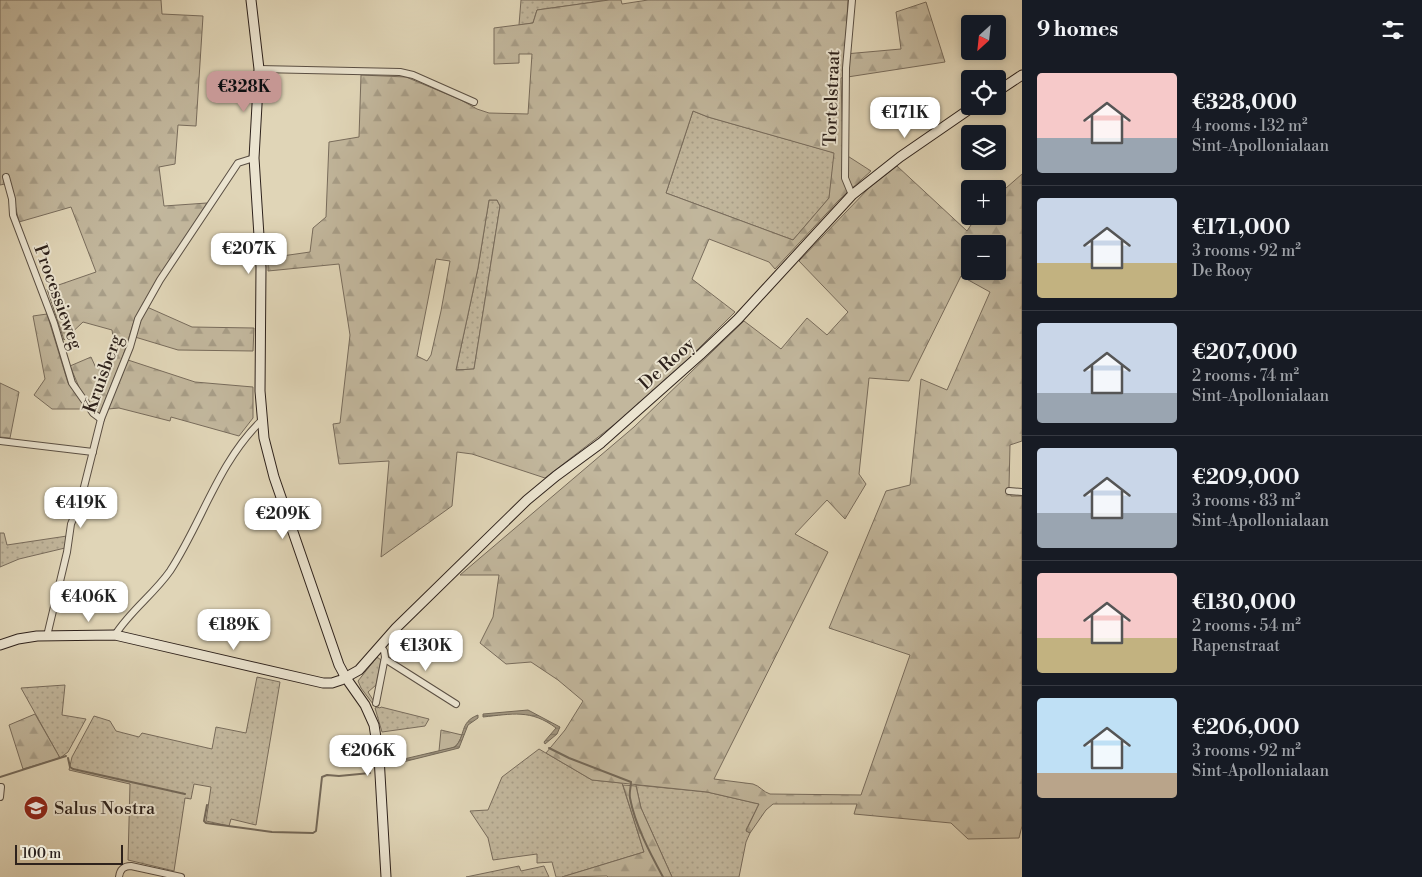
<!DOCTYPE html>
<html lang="en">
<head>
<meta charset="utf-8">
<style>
  :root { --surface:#171b24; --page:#242831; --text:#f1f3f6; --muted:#9ea1a6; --line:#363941; --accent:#c59692 }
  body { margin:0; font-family:"Libre Bodoni",serif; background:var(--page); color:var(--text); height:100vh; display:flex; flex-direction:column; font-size:19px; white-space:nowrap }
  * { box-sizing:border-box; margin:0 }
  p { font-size:16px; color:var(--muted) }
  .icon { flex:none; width:28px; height:28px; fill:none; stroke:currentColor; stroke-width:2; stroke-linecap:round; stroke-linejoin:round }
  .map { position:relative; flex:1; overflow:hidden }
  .drawer { display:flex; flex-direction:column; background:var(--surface); width:400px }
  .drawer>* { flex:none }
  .needle { width:32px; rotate:207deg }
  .fabs { position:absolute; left:961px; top:15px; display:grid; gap:10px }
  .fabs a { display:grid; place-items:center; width:45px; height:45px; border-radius:5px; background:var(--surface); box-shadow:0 2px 8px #0003; font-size:25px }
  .scale { position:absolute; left:15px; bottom:12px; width:108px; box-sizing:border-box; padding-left:5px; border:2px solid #2e221c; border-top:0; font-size:14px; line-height:18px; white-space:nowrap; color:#2e221c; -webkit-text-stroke:4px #ebe4d0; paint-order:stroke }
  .price { position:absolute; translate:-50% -42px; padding:0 11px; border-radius:10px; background:#fff; color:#222; font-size:16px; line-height:32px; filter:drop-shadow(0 1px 2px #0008) }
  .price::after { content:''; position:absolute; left:50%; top:30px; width:15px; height:11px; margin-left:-8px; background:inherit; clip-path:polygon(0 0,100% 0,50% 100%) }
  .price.active { background:var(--accent); color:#111 }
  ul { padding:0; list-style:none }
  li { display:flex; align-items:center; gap:15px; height:125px; padding:0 15px }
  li+li { border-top:1px solid var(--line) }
  li span { display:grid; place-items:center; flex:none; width:140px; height:100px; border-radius:5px; color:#555 }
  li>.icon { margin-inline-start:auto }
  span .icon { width:60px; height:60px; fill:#fffc; stroke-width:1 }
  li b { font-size:21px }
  h2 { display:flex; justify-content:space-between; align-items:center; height:60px; padding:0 15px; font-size:21px }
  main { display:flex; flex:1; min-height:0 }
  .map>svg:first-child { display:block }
  .grass { fill:url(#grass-dots); stroke:#786c5c }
  .forest { fill:url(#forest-firs); stroke:#786c5c; fill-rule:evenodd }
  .water { fill:url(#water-rules); stroke:#746959 }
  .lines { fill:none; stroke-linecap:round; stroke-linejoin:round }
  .stream { stroke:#746959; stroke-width:2 }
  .street-casing { stroke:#5a4f43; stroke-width:8 }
  .secondary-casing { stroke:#2e221c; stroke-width:11 }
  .street { stroke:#ebe4d0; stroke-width:6 }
  .secondary { stroke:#ebe4d0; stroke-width:9 }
  .labels { text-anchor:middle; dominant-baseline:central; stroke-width:4; stroke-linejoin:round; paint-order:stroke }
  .street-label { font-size:18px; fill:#2e221c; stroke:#ebe4d0 }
  .poi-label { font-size:18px; fill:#2e221c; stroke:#ebe4d0; text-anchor:start }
</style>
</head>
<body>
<main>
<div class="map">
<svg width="1022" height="877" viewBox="0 0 1022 877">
  <defs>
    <pattern id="grass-dots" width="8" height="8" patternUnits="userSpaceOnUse" patternTransform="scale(1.25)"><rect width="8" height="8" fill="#c2b79d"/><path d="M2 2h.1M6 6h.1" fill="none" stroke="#a79d87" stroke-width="1.8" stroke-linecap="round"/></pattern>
    <pattern id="forest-firs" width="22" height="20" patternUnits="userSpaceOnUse" patternTransform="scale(1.25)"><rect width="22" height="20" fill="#c2b79d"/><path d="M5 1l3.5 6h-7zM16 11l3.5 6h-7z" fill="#a79d87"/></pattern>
    <pattern id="water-rules" width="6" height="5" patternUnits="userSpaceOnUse" patternTransform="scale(1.25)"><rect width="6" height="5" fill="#a39882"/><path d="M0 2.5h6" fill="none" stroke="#857c6a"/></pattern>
  </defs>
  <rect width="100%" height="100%" fill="#e0d5b7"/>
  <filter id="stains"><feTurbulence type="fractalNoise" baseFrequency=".004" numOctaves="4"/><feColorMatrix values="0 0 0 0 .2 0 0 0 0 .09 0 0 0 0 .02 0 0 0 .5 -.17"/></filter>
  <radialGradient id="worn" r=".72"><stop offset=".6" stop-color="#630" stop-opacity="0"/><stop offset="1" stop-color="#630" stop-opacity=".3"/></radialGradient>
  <g class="grass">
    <polygon points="521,0 609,0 537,10 533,23 519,25"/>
    <polygon points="693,111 708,117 835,153 829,198 793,240 666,193"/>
    <polygon points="489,200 497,200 500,206 474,369 456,370 478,268"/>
    <polygon points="0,533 4,533 7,545 67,536 65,548 19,559 0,567"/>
    <polygon points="377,657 381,660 376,685 368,692 375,703 373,704 361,688 358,681"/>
    <polygon points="257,677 280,682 256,825 231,819 229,826 206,821 211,787 194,784 191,799 185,798 174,871 128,860 130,784 69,770 72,757 94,716 110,721 116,731 139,737 142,733 212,749 216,727 246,733"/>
    <polygon points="65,685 62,715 86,719 68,752 60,758 21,688"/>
    <polygon points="377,707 380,708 381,707 429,719 425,726 382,732 375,708"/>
    <polygon points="539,749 592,780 622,783 644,852 562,877 556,877 552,862 537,863 537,854 493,860 488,838 470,811 488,810 502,777"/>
    <polygon points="636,785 707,792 759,804 746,830 750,833 746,842 739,877 672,877 641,808"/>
    <polygon points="519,866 521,871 544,866 549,877 466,877"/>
  </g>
  <g class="forest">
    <polygon points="0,0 161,0 162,14 203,16 196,126 178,125 175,164 159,167 164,206 207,203 135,318 123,356 100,413 95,412 82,394 70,366 91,357 96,368 105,365 114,343 112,330 83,322 64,340 47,289 96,272 71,207 19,222 10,183 0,185"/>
    <path d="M609,0h12l1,4 26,-4h200l-3,54 56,-5 -5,-37 30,-10 19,60 -104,16 2,75 28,18 -32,29 -64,69 -6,-7 -60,-23 -17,40 43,33 -52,52 -55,50 -83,64 -73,-24 -15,-2 -5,54 -71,51 8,-96 -50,3 -6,-40 7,-1 10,-88 -11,-71 -71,7v-13l42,-6 3,-24 13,-11 3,-75 30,-5 2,-62 45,2 55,23 16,9 12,4 39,1 4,-60h-13v9l-25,1v-36l39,-5 4,-13zM693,111l15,6 126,36 -5,45 -36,42 -127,-47zM489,200h8l3,6 -26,163 -18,1 22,-102zM436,259l14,2 -9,50 -10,44 -4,6 -10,-5z"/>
    <path d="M897,166l70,65 10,-15h21v-21l24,-21v267l-12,4 -1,42 2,9h11v330l-3,12 -51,1 -17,-16 -97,-9 3,-10h-84l-7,6 -16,23 -4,-2 13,-27 -52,-12 -115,-12 -46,-27 19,-23 18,-29 -25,-21 -27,-18 -25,2 -26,-21 13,-26 6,-42h-39l174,-148 110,-106 37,28 26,-31 20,17 21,-23 -49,-51 70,-73zM970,244h28v27h-28zM961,276l29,16 -43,98 -26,-11 -11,106 -24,6 -57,137 81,27 -49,140 -91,-1c-7,-2 -10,-8 -17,-10l-39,-5 114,-227 -33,-18 32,-34 18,19 21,-35 -7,-10 10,-96 40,3z"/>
    <polygon points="147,307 192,327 254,328 253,351 178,350 135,337 139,323"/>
    <polygon points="47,314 68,383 87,409 52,409 34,395 45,379 33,316"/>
    <polygon points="128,360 195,382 253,387 253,418 239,436 171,417 170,421 119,408 108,409"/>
    <polygon points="0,383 19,392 10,438 0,437"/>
    <polygon points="35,714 60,758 23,769 9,725"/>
    <path d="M441,730l21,5c-5,14 -9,13 -23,16z"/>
    <polygon points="623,785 636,786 641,808 672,877 608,877 607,876 562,877 644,852"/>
  </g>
  <g class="water">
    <path d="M528,710l32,17 -3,7 -12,10 -1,-2 12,-14c-25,-19 -44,-14 -73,-11v-3z"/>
    <path d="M478,715v3l-10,7 -9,23 -72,18v-3l68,-16c11,-11 4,-25 23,-32z"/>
  </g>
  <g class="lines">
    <g class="stream">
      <path d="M549,748l20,10 62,24c0,5 -2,10 -1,16 5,27 20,55 33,79"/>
      <polyline points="68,758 70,767 73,769 185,794"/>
      <polyline points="0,777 66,756"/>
      <polyline points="207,805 204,821 206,823 272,832 313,833 316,831 322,777 327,775 339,776 370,773"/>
    </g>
    <defs>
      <g id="street">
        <polyline points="852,0 846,68 845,178 852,195"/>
        <polyline points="259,69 400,72 413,75 474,102"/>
        <polyline points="6,177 12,199 13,215 54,323 72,383 93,413 101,419"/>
        <polyline points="0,441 93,452"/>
        <polyline points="1009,491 1022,492"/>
        <path d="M115,635c15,-24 39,-41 55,-64 32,-49 48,-108 91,-150"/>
        <polyline points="47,636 67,552 71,524 80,503 101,419 130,347 138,319 160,280 238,163 254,158"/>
        <polyline points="385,659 456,704"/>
        <polyline points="376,703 385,657 384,651 380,645"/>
        <polyline points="0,797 1,787"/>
        <path d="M119,877c1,-8 5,-11 12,-11l50,11"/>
      </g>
      <g id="secondary">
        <polyline points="251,0 259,69 254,158 261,267 260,391 264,438 274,477 339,665 346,678 365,705 374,725 379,757 386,877"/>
        <polyline points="998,91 1022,75"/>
        <polyline points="0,645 18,639 37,636 115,635 323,683 332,683 341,680 359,670 396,628 527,500 556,476 601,443 700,355 738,319 852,195 900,157 974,106"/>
      </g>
    </defs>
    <use href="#street" class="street-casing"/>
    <use href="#secondary" class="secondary-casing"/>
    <use href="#street" class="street"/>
    <use href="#secondary" class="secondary"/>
  </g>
  <defs>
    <symbol id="school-disc" viewBox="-11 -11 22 22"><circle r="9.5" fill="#8f2418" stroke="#ebe4d0"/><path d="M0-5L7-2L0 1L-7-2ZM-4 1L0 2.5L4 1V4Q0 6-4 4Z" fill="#fff"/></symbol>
  </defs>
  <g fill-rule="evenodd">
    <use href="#school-disc" x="22" y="794" width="28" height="28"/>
  </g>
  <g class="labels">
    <g class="street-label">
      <text transform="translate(832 98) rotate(-88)">Tortelstraat</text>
      <text transform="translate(58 297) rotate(70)">Processieweg</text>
      <text transform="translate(667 364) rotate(-42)">De Rooy</text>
      <text transform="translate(103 374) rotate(-70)">Kruisberg</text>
    </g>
    <g class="poi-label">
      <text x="54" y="808">Salus Nostra</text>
    </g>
  </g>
  <rect width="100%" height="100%" filter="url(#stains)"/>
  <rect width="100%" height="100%" fill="url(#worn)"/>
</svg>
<div class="fabs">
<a><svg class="needle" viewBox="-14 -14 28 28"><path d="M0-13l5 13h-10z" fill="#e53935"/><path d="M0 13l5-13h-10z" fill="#9ea1a6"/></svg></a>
<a><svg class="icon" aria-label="locate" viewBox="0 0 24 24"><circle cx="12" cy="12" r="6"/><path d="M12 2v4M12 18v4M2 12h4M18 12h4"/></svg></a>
<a><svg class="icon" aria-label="layers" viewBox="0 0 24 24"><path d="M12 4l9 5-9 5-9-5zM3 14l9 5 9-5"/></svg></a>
<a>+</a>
<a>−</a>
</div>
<div class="scale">100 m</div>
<b class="price active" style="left:244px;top:113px">€328K</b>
<b class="price" style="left:905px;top:139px">€171K</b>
<b class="price" style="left:249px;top:275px">€207K</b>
<b class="price" style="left:81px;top:529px">€419K</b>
<b class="price" style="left:283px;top:540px">€209K</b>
<b class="price" style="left:89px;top:623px">€406K</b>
<b class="price" style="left:234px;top:651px">€189K</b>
<b class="price" style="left:426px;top:672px">€130K</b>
<b class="price" style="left:368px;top:777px">€206K</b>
</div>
<section class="drawer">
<h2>9 homes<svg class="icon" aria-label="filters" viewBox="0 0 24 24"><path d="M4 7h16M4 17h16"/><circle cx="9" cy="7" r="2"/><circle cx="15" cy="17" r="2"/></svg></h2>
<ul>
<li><span style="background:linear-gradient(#f6c9c9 65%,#9aa5b1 0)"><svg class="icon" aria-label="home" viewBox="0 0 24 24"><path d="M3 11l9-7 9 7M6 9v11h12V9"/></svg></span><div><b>€328,000</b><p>4 rooms · 132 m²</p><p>Sint-Apollonialaan</p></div></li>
<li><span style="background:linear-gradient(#c9d6e8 65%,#c2b280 0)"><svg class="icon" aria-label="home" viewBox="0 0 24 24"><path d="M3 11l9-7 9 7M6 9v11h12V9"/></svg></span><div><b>€171,000</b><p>3 rooms · 92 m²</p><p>De Rooy</p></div></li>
<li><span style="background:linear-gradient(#c9d6e8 70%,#9aa5b1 0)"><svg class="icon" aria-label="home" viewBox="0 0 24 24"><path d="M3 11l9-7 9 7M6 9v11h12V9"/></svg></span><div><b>€207,000</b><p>2 rooms · 74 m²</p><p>Sint-Apollonialaan</p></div></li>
<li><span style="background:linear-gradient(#c9d6e8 65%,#9aa5b1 0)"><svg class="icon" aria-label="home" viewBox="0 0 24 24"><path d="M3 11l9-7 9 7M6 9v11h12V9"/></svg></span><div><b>€209,000</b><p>3 rooms · 83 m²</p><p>Sint-Apollonialaan</p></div></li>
<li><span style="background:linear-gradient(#f6c9c9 65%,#c2b280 0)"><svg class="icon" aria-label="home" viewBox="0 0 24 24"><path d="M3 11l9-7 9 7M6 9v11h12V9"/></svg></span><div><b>€130,000</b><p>2 rooms · 54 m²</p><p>Rapenstraat</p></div></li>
<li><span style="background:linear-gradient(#bfe0f5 75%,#b9a48a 0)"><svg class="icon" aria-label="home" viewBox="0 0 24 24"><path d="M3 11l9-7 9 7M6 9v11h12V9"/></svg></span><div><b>€206,000</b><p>3 rooms · 92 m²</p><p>Sint-Apollonialaan</p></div></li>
</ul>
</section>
</main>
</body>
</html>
